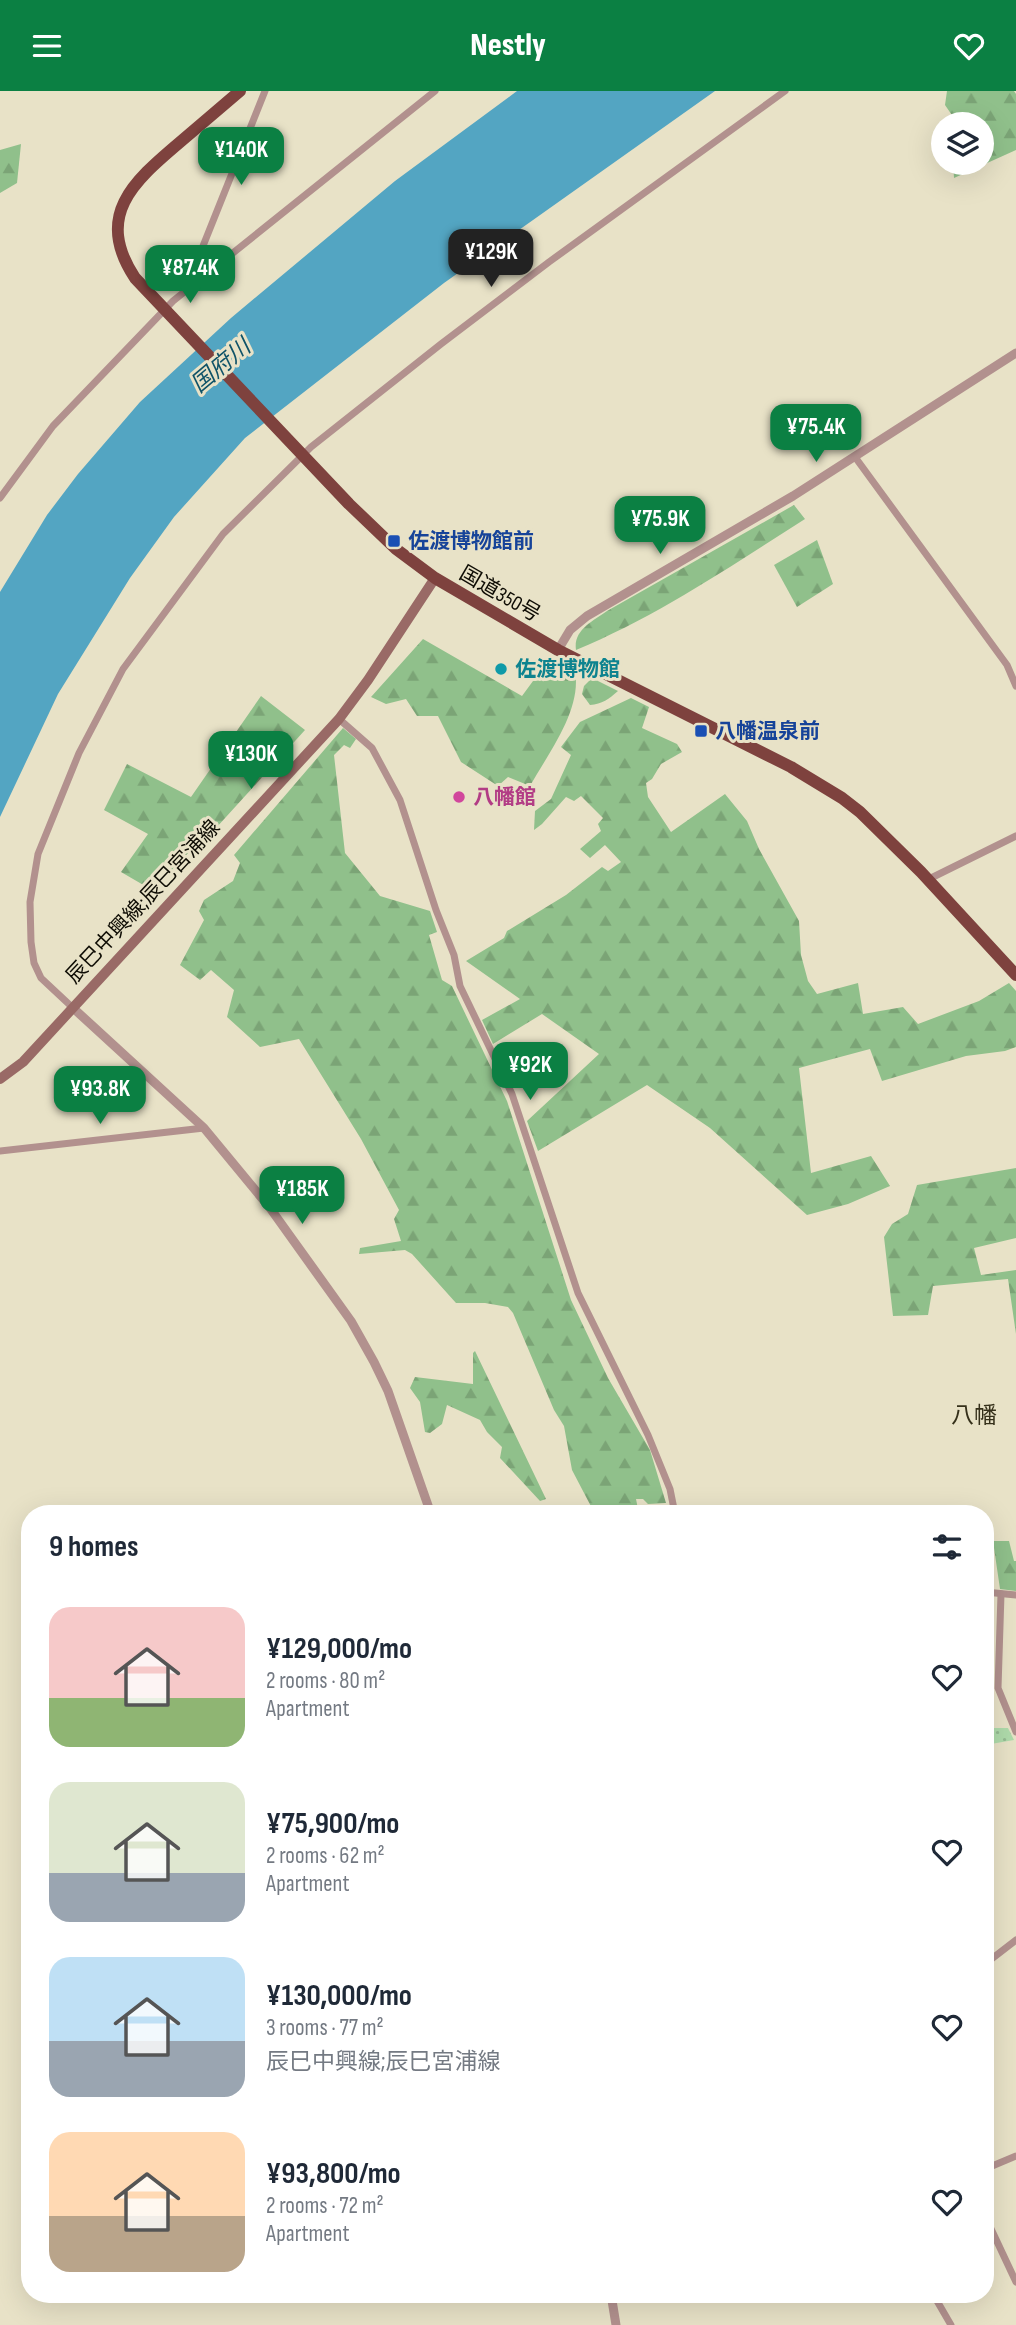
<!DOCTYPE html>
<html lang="en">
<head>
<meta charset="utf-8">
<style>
  :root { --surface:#fff; --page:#f2f2f3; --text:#1f2937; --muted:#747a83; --accent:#0b8043 }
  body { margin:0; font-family:"Sofia Sans Condensed","Noto Sans JP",sans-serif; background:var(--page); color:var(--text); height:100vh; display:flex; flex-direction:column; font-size:26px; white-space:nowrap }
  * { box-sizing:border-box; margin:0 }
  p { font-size:23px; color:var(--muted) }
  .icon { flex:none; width:38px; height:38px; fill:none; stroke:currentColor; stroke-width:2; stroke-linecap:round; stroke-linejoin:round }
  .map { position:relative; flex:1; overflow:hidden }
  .drawer { position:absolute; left:21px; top:1414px; width:973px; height:798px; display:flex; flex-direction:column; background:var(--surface); border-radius:28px; box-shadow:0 7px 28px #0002 }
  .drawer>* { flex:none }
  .fabs { position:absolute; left:931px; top:21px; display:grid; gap:14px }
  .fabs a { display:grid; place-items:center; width:63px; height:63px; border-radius:50%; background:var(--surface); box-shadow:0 7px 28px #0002; font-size:35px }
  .price { position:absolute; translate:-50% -60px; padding:0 16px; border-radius:14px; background:var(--accent); color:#fff; font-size:23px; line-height:46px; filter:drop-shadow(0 2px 4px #0008) }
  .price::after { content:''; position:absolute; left:50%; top:42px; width:21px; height:16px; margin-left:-10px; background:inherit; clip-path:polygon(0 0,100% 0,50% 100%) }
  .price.selected { background:#222; color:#fff }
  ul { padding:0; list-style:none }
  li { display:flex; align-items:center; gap:21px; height:175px; padding:0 28px }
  li span { display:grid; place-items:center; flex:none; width:196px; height:140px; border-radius:21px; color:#555 }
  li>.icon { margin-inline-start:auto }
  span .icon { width:84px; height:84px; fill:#fffc; stroke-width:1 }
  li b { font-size:30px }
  h2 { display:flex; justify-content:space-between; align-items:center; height:84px; padding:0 28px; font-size:30px }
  header { display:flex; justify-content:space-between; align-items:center; height:91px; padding:0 28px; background:var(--accent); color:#fff; font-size:32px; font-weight:800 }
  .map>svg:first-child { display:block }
  .forest { fill:url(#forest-firs) }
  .park { fill:url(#park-dots) }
  .water { fill:#53a5c2 }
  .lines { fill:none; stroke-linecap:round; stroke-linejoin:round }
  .minor { stroke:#b2918e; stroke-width:7 }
  .tertiary { stroke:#b2918e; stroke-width:9 }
  .secondary { stroke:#996a66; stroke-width:10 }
  .trunk { stroke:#7e423e; stroke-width:12 }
  .transit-dot { fill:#1a4fb4; stroke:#e8e2c7; stroke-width:2.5 }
  .culture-dot { fill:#0f9aa8; stroke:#e8e2c7; stroke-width:2.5 }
  .hotel-dot { fill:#d1479c; stroke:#e8e2c7; stroke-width:2.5 }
  .labels { text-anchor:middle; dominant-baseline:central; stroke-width:6; stroke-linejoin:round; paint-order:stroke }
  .transit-label { font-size:21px; font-weight:bold; fill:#164399; stroke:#e8e2c7; text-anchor:start }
  .street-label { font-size:21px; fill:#0e0c04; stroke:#e8e2c7 }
  .culture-label { font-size:21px; font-weight:bold; fill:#0d838f; stroke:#e8e2c7; text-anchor:start }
  .hotel-label { font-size:21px; font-weight:bold; fill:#b23c85; stroke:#e8e2c7; text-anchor:start }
  .water-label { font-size:23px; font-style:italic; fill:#0f5368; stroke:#e8e2c7 }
  .neighbourhood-label { font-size:23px; fill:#35301a; stroke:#e8e2c7 }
</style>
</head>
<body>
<header><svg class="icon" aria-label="menu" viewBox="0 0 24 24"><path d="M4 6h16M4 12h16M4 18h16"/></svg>Nestly<svg class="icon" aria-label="heart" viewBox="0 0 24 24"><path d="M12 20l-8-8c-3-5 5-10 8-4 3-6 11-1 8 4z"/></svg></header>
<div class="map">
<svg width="1016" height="2234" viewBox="0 0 1016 2234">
  <defs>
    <pattern id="forest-firs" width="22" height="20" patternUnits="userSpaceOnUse" patternTransform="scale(1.75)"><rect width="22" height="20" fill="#90c08b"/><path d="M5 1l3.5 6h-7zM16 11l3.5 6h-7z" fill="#7ba476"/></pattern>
    <pattern id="park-dots" width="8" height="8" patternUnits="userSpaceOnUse" patternTransform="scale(1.75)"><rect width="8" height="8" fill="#afdbab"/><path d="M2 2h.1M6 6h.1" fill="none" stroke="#95bb92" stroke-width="1.8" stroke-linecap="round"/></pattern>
  </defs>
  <rect width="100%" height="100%" fill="#e8e2c7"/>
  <g class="forest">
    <polygon points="947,0 1014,0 1016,3 1016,59 954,87 953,72 982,72 982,33 958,33 945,14"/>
    <polygon points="21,53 17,92 0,102 0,59"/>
    <path d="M794,414l11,14c-74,47 -147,97 -229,131 -3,-20 17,-29 31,-39z"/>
    <polygon points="817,449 833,493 797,516 774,474"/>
    <path d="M423,548l99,57 22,-30 14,-6 17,11c7,39 -26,81 -45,115l-22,-9 -10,9 -37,-24 -23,-46h-21l-11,-17 -20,5 -15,-7z"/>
    <path d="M592,587l26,13c-9,8 -16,13 -28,14l-8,-11 2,-8z"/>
    <polygon points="261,605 305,639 206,748 198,752 152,799 121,781 148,743 104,719 127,673 191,706"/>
    <polygon points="631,607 649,616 642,637 677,653 682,661 661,673 652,688 646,692 648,706 671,741 725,703 747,730 759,758 799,830 801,864 808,890 817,903 858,892 863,923 903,916 918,933 979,910 1009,892 1016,900 1016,956 1005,960 966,965 882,990 870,958 799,977 811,1082 871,1065 890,1095 848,1113 807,1124 710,1037 647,994 538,1060 527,1030 599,963 542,923 493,953 482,929 520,908 466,870 504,847 507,840 566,804 602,776 608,780 621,771 605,754 590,767 580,758 601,740 598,733 603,727 581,705 574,710 566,706 542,733 534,739 535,720 551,708 571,664 561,656 580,631"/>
    <polygon points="343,637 356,648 350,657 344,654 334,664 345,762 380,805 430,820 437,841 429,844 442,889 452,895 507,1010 571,1209 608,1287 650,1359 666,1412 648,1413 643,1408 636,1408 638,1418 633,1423 595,1423 572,1379 564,1335 554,1319 513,1222 508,1216 485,1212 456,1212 412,1163 405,1159 359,1163 360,1157 401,1150 394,1128 399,1119 361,1048 299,948 260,956 227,926 234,899 211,879 200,889 180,874 204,829 199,820 204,809 233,790 240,772 234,764"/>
    <polygon points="1016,1077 1016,1147 974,1157 981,1184 1016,1179 1016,1243 1008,1188 933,1195 928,1224 893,1225 884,1146 892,1133 908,1123 917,1094"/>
    <polygon points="475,1260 546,1408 540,1410 500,1367 502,1356 487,1341 480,1329 447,1314 442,1333 430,1342 425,1341 420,1311 410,1297 415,1286 473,1293 473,1262"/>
    <polygon points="993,1450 1009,1450 1014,1470 1016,1470 1016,1500 1000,1498"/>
  </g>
  <polygon class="park" points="985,1637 1008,1637 1014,1649 985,1654"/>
  <polygon class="water" points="517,0 715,0 444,192 245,347 174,426 130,487 58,603 0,726 0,501 47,424 78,383 140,311 231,227 395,90"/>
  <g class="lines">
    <g class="minor">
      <polyline points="198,188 201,160 265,0"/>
      <polyline points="855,366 1007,574 1016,595"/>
      <polyline points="0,407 53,335 173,210 435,0"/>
      <polyline points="339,628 372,657 400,709 436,819 454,864 460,895 512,1003 578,1202 648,1344 670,1398 675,1423"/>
      <polyline points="929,788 1016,745"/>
      <polyline points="72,916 41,887 34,872 31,851 30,811 38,763 79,662 123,578 223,443 311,356 441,253 549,171 785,0"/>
      <polyline points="0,1060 204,1037"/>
      <polyline points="985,1501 1016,1504"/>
      <polyline points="1001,1503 998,1597 1016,1641"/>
      <polyline points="985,1873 1016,1849"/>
      <polyline points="985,2078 1016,2065"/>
      <polyline points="985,2125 1016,2191"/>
      <polyline points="933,2203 951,2234"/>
    </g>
    <g class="tertiary">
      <polyline points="558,559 570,539 587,525 793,405 1016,262"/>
      <polyline points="72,916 204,1037 270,1117 351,1230 374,1271 388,1300 431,1423"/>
      <polyline points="611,2203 616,2234"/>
    </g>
    <polyline class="secondary" points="0,988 23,971 339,628 368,589 435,487"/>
    <path class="trunk" d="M240,0c-20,17 -41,35 -61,52 -46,39 -85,73 -44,135l214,226 47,45 39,29 123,72 233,117 51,31 18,14 61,60 95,103"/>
  </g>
  <g class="transit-dot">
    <rect x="387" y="443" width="14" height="14" rx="3.5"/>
    <rect x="694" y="633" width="14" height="14" rx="3.5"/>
  </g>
  <circle class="culture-dot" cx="501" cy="578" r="7"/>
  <circle class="hotel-dot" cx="459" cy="706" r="7"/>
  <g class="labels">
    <g class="transit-label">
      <text x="408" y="450">佐渡博物館前</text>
      <text x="715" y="640">八幡温泉前</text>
    </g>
    <g class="street-label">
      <text transform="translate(500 503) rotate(30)">国道350号</text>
      <text transform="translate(143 811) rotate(-47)">辰巳中興線;辰巳宮浦線</text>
    </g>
    <g class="culture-label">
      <text x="515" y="578">佐渡博物館</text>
    </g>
    <g class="hotel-label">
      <text x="473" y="706">八幡館</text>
    </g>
    <g class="water-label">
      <text transform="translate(221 275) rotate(-40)">国府川</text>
    </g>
    <g class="neighbourhood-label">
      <text x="974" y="1325">八幡</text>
    </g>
  </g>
</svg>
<div class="fabs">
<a><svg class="icon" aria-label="layers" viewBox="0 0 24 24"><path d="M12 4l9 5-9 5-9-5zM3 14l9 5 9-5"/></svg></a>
</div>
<b class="price" style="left:241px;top:96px">¥140K</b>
<b class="price selected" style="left:491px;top:198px">¥129K</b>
<b class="price" style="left:190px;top:214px">¥87.4K</b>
<b class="price" style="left:816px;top:373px">¥75.4K</b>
<b class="price" style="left:660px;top:465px">¥75.9K</b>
<b class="price" style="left:251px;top:700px">¥130K</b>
<b class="price" style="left:530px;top:1011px">¥92K</b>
<b class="price" style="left:100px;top:1035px">¥93.8K</b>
<b class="price" style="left:302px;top:1135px">¥185K</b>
<section class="drawer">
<h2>9 homes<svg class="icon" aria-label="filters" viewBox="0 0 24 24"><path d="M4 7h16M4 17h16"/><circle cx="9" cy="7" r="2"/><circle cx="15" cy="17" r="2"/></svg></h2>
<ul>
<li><span style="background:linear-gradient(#f6c9c9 65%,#8fb573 0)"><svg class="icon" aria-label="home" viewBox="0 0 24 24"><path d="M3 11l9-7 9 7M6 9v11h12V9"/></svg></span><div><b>¥129,000/mo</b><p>2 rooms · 80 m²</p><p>Apartment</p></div><svg class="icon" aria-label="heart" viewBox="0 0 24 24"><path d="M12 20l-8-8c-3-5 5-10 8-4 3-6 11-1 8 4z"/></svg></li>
<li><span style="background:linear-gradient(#dfe7d0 65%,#9aa5b1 0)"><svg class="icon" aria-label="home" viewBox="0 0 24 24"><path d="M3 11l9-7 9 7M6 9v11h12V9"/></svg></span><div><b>¥75,900/mo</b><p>2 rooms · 62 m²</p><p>Apartment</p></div><svg class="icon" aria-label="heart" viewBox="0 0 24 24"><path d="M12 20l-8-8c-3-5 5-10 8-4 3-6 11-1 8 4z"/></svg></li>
<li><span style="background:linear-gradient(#bfe0f5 60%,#9aa5b1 0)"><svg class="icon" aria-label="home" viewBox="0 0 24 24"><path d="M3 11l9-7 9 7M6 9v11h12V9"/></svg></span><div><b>¥130,000/mo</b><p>3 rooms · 77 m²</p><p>辰巳中興線;辰巳宮浦線</p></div><svg class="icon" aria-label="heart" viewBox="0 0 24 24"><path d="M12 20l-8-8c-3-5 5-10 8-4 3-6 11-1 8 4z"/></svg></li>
<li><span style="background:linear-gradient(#ffd9b3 60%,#b9a48a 0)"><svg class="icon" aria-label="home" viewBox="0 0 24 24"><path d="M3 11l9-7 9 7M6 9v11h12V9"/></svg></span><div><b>¥93,800/mo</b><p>2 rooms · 72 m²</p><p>Apartment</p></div><svg class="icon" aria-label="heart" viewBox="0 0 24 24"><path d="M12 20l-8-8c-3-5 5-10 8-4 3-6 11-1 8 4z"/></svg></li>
</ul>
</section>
</div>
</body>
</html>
